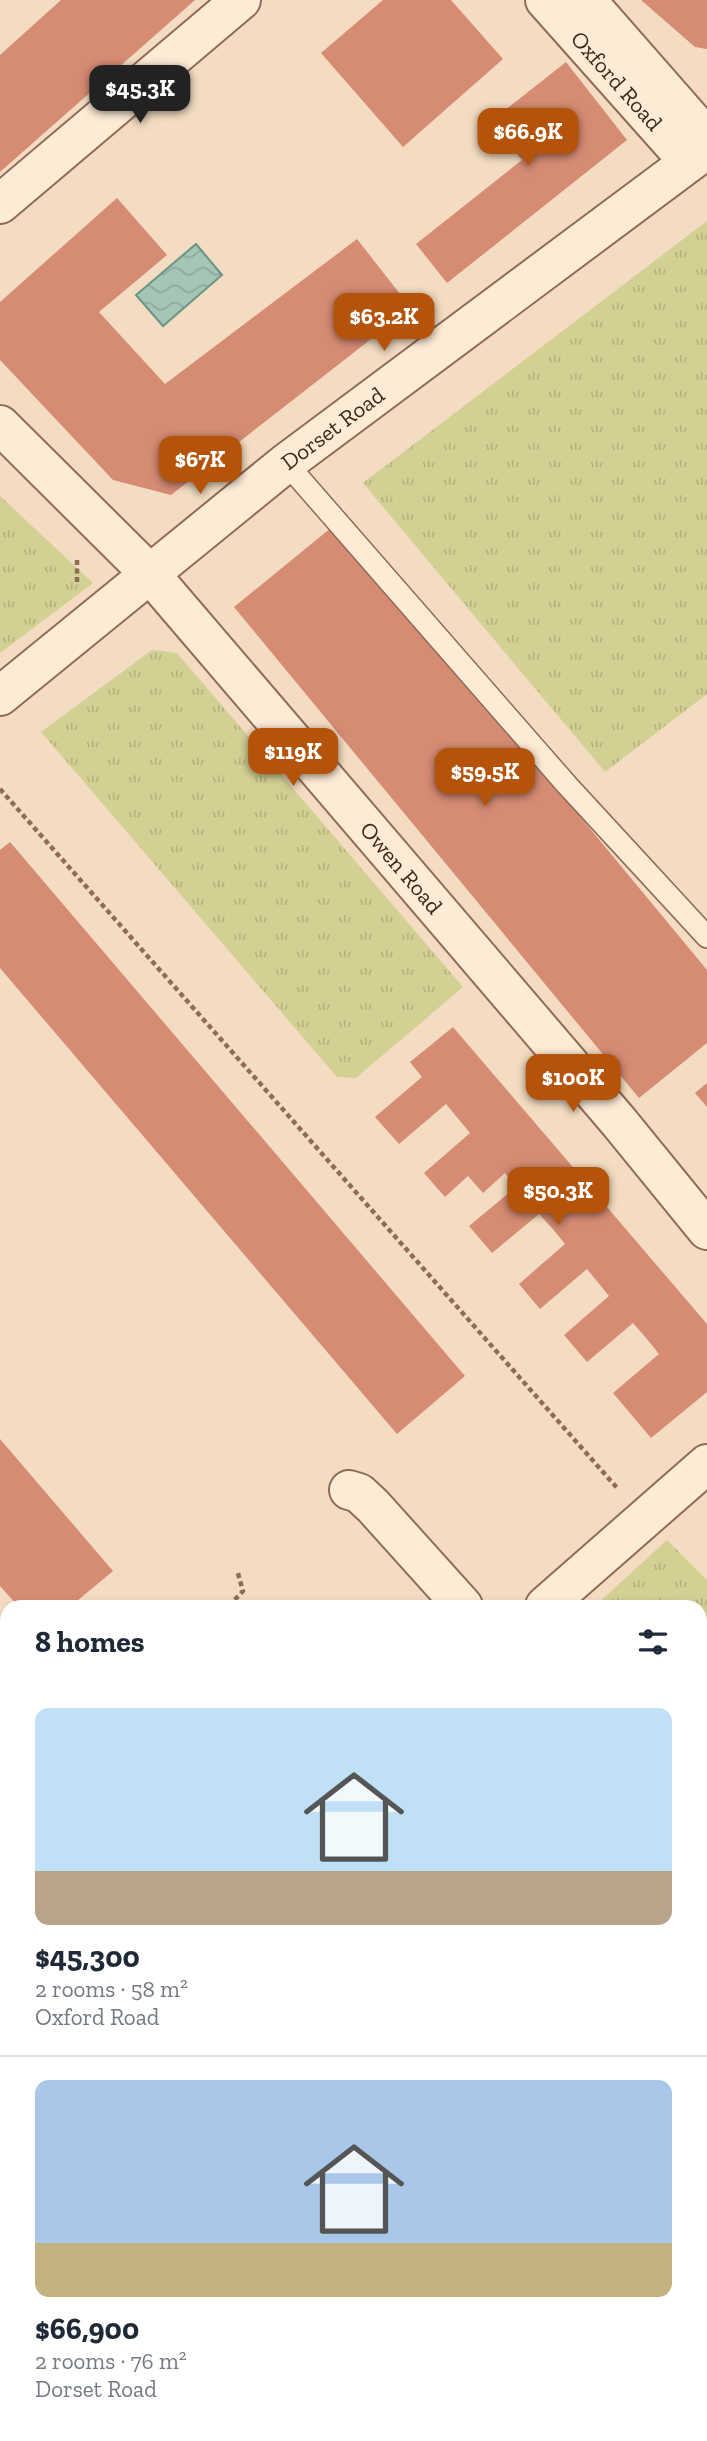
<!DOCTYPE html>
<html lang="en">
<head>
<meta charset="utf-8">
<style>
  :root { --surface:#fff; --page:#f2f2f3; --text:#1f2937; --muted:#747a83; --line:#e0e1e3; --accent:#b45309 }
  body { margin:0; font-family:"Zilla Slab",serif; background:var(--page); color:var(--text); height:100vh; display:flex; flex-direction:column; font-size:26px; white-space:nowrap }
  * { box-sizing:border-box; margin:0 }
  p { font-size:23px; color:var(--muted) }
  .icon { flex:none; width:38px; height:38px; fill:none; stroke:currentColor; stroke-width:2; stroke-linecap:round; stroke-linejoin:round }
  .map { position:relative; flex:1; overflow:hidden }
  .sheet { position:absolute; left:0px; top:1600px; width:707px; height:842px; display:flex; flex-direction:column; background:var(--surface); border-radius:21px 21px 0 0; box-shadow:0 4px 10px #0003 }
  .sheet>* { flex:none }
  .price { position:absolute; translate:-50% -60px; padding:0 16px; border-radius:14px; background:var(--accent); color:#fff; font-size:23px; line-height:46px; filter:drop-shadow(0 2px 4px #0008) }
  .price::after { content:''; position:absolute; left:50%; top:42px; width:21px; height:16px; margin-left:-10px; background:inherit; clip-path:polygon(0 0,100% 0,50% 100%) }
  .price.selected { background:#222; color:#fff }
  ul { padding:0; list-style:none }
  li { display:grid; align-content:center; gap:14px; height:371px; padding:0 35px }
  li+li { border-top:2px solid var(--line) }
  li span { display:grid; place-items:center; height:217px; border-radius:14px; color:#555 }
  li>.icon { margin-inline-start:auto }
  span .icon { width:126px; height:126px; fill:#fffc; stroke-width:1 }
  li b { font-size:30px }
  h2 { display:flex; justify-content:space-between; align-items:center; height:84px; padding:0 35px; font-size:30px }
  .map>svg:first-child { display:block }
  .grass { fill:url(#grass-tufts) }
  .water { fill:url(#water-waves); stroke:#6a9583; stroke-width:2 }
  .building { fill:#d68b73 }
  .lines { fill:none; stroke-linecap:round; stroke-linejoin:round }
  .service-casing { stroke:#906b56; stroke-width:24 }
  .minor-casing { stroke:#906b56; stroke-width:42 }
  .tertiary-casing { stroke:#906b56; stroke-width:42 }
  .path { stroke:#906b56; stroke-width:4.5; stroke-dasharray:5 3.5; stroke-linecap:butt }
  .service { stroke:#fdebd6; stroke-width:21 }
  .minor { stroke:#fdebd6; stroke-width:38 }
  .tertiary { stroke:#fdebd6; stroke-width:38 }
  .labels { text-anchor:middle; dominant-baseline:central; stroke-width:6; stroke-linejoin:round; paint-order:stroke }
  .street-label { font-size:23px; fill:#3e271c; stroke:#fae8d3 }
</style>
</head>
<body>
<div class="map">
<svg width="707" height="2441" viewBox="0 0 707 2441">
  <defs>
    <pattern id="grass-tufts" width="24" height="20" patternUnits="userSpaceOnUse" patternTransform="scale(1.75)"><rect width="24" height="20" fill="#d3d094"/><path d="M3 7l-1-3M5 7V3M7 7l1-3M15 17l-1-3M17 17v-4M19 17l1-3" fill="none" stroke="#b6b37f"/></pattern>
    <pattern id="water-waves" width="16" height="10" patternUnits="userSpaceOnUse" patternTransform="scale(1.75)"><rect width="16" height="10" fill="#a5c5b6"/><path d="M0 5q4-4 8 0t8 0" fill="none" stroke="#8fa99c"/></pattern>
  </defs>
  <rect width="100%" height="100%" fill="#f3dcc2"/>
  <g class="grass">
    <polygon points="707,221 707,694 605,772 363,483"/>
    <polygon points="0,496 93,583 0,653"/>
    <polygon points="152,650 177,653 463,987 356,1078 337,1077 41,732"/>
    <polygon points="667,1540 707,1580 707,2049 700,2051 700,1606 595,1606"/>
  </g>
  <polygon class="water" points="196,244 222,275 163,326 136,295"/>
  <g class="building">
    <polygon points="61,0 195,0 0,172 0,55"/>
    <polygon points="383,0 451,0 503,59 403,147 321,53"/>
    <polygon points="641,0 707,0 707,49 695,47"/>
    <polygon points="566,62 627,140 447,283 416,244 522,160 491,121"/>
    <polygon points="117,198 167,255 99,312 165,384 357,239 411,308 171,495 113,480 0,360 0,302"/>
    <polygon points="337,523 707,970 707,1043 639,1098 234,607"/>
    <polygon points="10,842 465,1376 397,1434 0,968 0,850"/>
    <polygon points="453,1027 707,1324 707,1392 651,1438 613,1393 659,1354 647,1339 633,1323 587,1362 564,1335 609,1296 587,1269 540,1309 519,1284 565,1244 552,1228 539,1214 492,1253 469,1226 516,1187 505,1173 483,1193 468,1176 445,1197 424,1173 470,1133 446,1104 399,1144 375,1117 422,1077 410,1062"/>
    <polygon points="707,1083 707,1107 695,1093"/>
    <polygon points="0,1439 113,1571 71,1606 18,1606 0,1586"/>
    <polygon points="707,2089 707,2234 700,2235 700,2091"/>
    <polygon points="7,2172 7,2277 0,2270 0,2179"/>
    <polygon points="0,2322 7,2329 7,2371 0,2378"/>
    <polygon points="48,2434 201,2434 219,2441 45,2441"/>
    <polygon points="351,2434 558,2434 559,2441 349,2441"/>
  </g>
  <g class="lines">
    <defs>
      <polyline id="service" points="286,463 567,785 707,937"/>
      <g id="minor">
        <path id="s1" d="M545,0l144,162"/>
        <polyline points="586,0 707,138"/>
        <polyline points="0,204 241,0"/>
        <path id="s2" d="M0,425l151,150 468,547 88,108"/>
        <path id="s3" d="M0,696l286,-233 421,-314"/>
        <polyline points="349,1490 359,1493 373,1506 463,1606"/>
        <polyline points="545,1606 707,1464"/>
        <polyline points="0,1718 7,1725"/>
        <polyline points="0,1778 7,1785"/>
        <polyline points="0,1900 7,1893"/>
        <polyline points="700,2308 707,2313"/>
        <polyline points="700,2386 707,2392"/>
      </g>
      <g id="tertiary">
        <polyline points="700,2286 707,2288"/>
        <polyline points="688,2434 690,2441"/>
      </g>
    </defs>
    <use href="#service" class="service-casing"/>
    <use href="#minor" class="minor-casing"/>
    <use href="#tertiary" class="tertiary-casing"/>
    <g class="path">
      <polyline points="77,560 77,582"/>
      <polyline points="0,789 618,1489"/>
      <polyline points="229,1606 243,1591 237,1570"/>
      <polyline points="0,1951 7,1941"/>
      <polyline points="627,2434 629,2441"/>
    </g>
    <use href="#service" class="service"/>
    <use href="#minor" class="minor"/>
    <use href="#tertiary" class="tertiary"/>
  </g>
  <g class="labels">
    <g class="street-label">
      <text stroke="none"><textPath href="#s1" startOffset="108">Oxford Road</textPath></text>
      <text stroke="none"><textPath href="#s3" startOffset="427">Dorset Road</textPath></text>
      <text stroke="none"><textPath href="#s2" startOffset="598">Owen Road</textPath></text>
    </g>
  </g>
</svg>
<b class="price selected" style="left:140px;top:125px">$45.3K</b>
<b class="price" style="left:528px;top:168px">$66.9K</b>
<b class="price" style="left:384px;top:353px">$63.2K</b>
<b class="price" style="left:200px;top:496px">$67K</b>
<b class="price" style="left:293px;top:788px">$119K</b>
<b class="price" style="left:485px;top:808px">$59.5K</b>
<b class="price" style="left:573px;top:1114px">$100K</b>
<b class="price" style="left:558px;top:1227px">$50.3K</b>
<section class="sheet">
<h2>8 homes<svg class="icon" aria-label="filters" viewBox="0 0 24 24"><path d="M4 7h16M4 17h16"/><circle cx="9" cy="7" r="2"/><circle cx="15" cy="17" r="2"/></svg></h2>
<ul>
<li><span style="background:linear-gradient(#bfe0f5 75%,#b9a48a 0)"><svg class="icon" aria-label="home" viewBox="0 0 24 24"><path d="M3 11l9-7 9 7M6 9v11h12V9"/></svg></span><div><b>$45,300</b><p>2 rooms · 58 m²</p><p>Oxford Road</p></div></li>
<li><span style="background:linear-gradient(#a9c7e8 75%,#c2b280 0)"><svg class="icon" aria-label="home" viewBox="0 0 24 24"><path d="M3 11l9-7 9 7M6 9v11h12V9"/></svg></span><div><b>$66,900</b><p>2 rooms · 76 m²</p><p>Dorset Road</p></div></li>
</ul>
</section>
</div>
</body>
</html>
